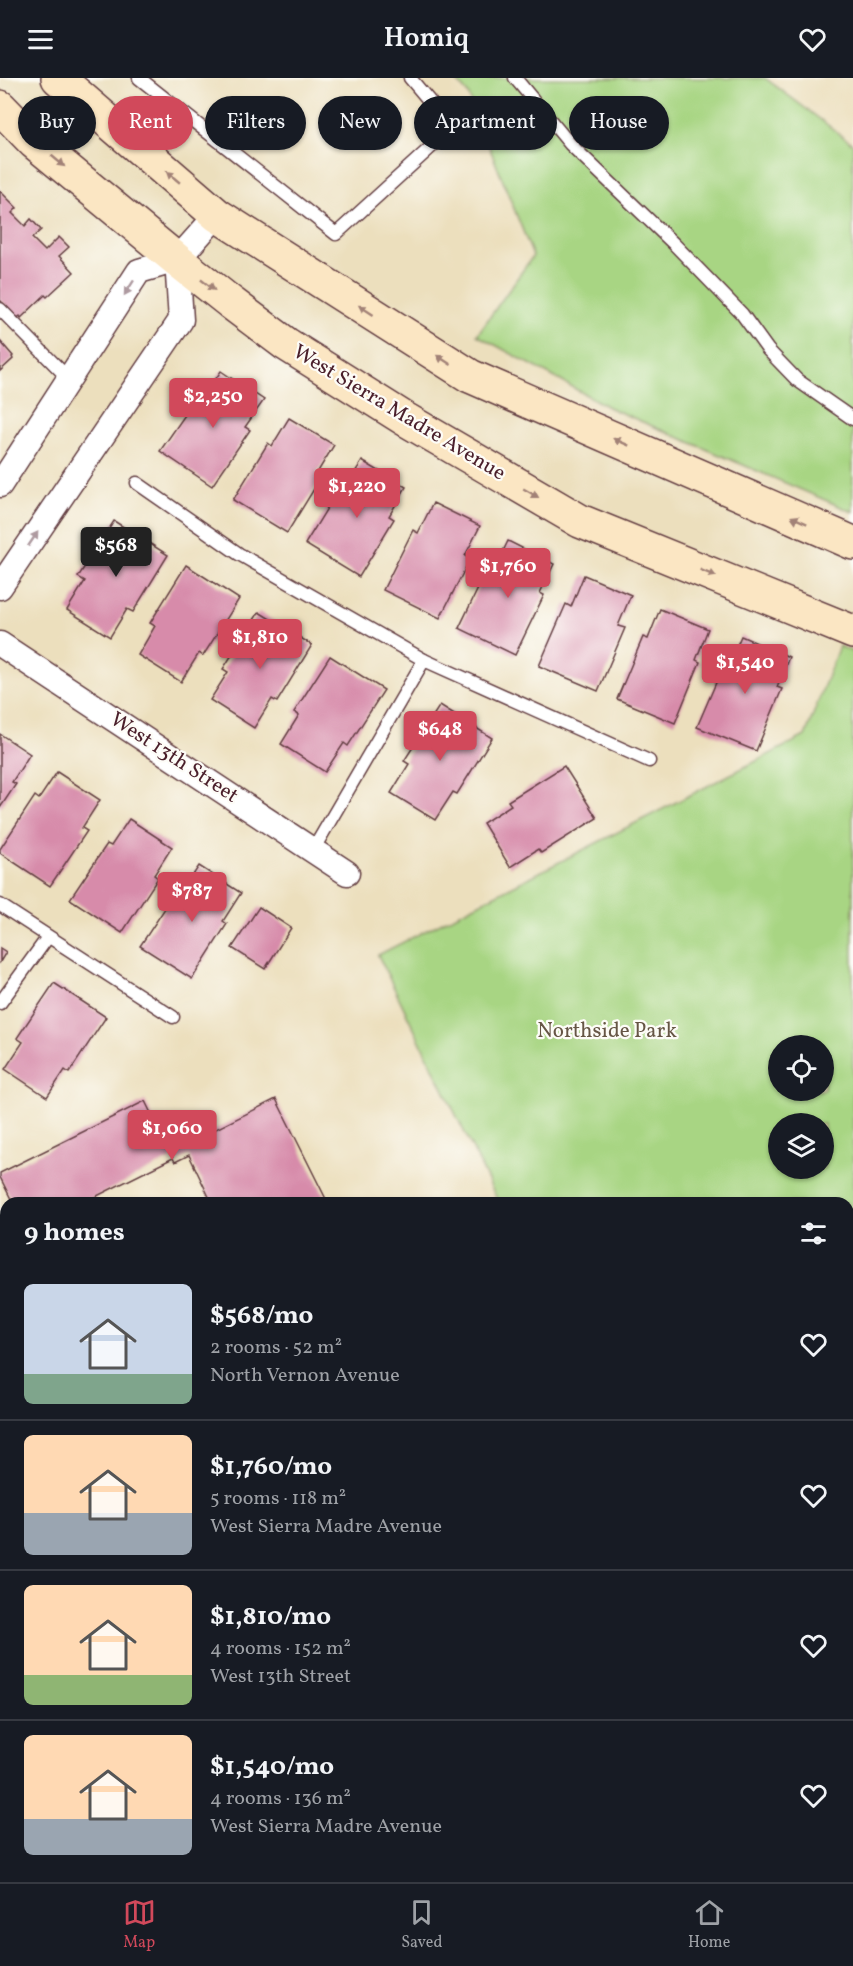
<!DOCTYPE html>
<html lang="en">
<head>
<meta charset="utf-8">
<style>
  :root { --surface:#171b24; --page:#20242c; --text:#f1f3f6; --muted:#9ea1a6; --line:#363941; --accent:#d1495b }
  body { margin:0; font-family:Vollkorn,serif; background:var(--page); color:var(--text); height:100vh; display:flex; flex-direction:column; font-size:22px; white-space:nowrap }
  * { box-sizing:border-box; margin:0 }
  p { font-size:20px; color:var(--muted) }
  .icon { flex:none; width:33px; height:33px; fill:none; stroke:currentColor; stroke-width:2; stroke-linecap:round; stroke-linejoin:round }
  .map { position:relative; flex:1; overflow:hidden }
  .sheet { position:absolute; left:0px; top:1119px; width:854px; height:686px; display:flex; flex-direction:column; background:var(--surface); border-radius:18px 18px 0 0; box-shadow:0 2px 4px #0004 }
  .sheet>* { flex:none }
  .banner { position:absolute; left:18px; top:18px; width:818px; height:54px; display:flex; gap:12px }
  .fabs { position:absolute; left:768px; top:957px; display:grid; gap:12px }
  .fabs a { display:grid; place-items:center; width:66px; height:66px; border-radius:50%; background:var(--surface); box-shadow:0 2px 4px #0004; font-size:30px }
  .price { position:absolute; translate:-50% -51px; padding:0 14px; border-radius:6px; background:var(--accent); color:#fff; font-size:20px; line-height:39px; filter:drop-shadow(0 2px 3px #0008) }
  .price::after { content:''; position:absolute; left:50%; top:36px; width:18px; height:14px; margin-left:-9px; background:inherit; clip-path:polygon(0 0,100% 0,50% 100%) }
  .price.current { background:#222; color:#fff }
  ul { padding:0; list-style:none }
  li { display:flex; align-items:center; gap:18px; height:150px; padding:0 24px }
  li+li { border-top:2px solid var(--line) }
  li span { display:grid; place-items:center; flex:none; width:168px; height:120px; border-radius:9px; color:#555 }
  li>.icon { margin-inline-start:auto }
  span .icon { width:72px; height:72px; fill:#fffc; stroke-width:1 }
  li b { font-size:26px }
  h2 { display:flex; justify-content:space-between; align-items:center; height:72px; padding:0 24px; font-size:26px }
  .pill { padding:0 21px; border-radius:27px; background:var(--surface); box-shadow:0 2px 4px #0004; font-size:21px; line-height:54px }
  .pill.current { background:var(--accent); color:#fff }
  header { display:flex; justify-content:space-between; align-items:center; height:78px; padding:0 24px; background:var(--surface); font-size:27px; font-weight:600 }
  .tabs { display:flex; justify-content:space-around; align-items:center; height:84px; border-top:2px solid var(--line); background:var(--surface); font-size:16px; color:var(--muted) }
  .tabs a { display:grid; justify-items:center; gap:3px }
  .tabs .current { color:var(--accent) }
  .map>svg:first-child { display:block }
  .green { fill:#a8d583; stroke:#797a57; stroke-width:1.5; fill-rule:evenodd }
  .building { fill:#d78baa }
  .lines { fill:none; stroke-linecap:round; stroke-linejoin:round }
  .lane-casing { stroke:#623c41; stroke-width:15 }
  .street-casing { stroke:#623c41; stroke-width:27 }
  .secondary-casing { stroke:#623c41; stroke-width:36 }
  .lane { stroke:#fff; stroke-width:12 }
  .street { stroke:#fff; stroke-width:24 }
  .secondary { stroke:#fbe6c3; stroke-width:33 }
  .oneway { fill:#a28277 }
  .oneway2 { fill:#ae9aa0 }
  .labels { text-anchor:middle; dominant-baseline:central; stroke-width:4.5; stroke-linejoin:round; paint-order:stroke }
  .street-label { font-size:21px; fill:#4a1f2b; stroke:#fdfcf7 }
  .park-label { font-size:21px; fill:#665645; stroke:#fdfcf7 }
</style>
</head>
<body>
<header><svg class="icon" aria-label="menu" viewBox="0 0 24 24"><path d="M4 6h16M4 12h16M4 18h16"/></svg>Homiq<svg class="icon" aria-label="heart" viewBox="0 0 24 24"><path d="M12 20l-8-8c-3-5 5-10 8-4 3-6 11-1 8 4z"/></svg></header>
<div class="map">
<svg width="853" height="1804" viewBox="0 0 853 1804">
  <rect width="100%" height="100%" fill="#fdfcf7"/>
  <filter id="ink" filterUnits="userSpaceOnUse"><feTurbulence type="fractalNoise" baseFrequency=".0167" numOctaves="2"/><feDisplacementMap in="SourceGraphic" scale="12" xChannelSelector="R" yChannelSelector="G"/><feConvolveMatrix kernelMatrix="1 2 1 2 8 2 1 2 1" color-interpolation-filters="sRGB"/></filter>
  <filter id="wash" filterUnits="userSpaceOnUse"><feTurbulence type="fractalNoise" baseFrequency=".008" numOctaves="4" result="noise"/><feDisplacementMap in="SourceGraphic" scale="24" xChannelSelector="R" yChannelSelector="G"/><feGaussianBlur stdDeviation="1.35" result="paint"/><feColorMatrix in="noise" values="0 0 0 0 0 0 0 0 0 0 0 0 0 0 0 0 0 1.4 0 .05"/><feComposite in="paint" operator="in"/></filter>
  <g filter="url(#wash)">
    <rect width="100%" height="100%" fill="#ecdfbd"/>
    <g class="green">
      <polygon points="454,0 765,0 853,66 853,434 610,330 477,257 533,178 468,16"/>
      <path d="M839,568l14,6v1230h-693l11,-6h677v-673h-349l-121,-248 427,-219zM778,968h46v44h-46zM778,1046h46v44h-46z"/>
    </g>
    <g id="blocks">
      <g class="building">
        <polygon points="0,113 17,130 12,135 25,148 31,141 41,152 32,160 45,173 59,159 69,169 59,178 74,194 47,219 45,217 21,240 20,238 17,240 0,222"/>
        <polygon points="0,263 13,278 12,279 13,281 0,293"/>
        <polygon points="221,293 264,322 245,349 250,352 212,408 160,373 198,318 202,321"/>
        <polygon points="289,340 334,367 317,395 322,398 287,455 233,422 268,365 272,368"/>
        <polygon points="362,383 406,409 389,438 394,441 359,499 305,466 340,409 344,412"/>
        <polygon points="433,425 480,448 465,478 470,481 440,540 383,512 413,452 418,455"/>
        <polygon points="114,443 168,477 133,534 127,531 110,559 67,532 85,503 78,499"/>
        <polygon points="508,463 554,486 540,515 544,517 515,577 459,550 488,490 494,492"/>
        <polygon points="186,487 239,521 203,578 199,575 181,604 138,577 155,548 150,545"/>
        <polygon points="584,497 631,517 618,548 625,550 598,613 539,588 566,526 571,529"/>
        <polygon points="660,531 708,551 696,582 700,584 675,645 617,621 643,559 648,561"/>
        <polygon points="259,534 312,567 277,624 272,621 254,650 210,622 228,594 223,591"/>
        <polygon points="741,558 789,579 777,609 782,611 756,673 697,649 724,586 728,588"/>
        <polygon points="330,578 384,612 348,668 344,665 325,694 281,666 299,637 294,634"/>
        <polygon points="440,627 492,660 457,716 453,714 435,742 391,715 409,686 404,683"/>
        <polygon points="0,656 30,676 12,704 16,706 0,730"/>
        <polygon points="564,688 597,740 541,775 538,771 510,789 483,745 511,727 508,723"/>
        <polygon points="57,694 100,722 82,750 87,753 50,808 0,775 0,771 35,718 39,721"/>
        <polygon points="129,741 172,769 154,797 158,800 122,855 70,821 107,766 111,768"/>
        <polygon points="199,788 241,815 223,843 227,846 192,901 140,868 177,812 181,815"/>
        <polygon points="259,829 291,850 265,891 232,870"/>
        <polygon points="0,870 6,874 0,884"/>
        <polygon points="54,905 106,939 69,995 65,992 47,1019 5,991 23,964 17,960"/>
        <polygon points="276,1021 328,1125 212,1125 189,1077 175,1084 173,1080 83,1125 13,1125 0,1099 0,1095 145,1023 170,1074"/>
        <polygon points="0,1190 6,1201 6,1208 0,1211"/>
        <polygon points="0,1234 6,1244 6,1366 0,1356"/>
        <polygon points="6,1409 6,1434 0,1422 0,1412"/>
        <polygon points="6,1449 6,1523 0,1511 0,1452"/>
        <polygon points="220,1798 238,1798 241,1804 223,1804"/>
      </g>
    </g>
  </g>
  <g filter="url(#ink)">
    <use href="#blocks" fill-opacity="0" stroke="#623c41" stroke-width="1.5"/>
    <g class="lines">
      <defs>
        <g id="lane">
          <polyline points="139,0 336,156 452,50 410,0"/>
          <polyline points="515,0 570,66 674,166 742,236 768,272 797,302 853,341"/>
          <polyline points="0,231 69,301"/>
          <polyline points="137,405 239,476 424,582 649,683"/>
          <polyline points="313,772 424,582"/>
          <polyline points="0,827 173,939"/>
          <polyline points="0,925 48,859"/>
          <polyline points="0,1609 6,1623"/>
          <polyline points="0,1663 6,1645"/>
          <polyline points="0,1747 6,1744"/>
          <polyline points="51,1804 62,1798"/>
        </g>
        <g id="street">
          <polyline points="0,407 139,193 177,182 217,137"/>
          <polyline points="0,509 181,242 177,182"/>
          <polyline points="0,566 347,795"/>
        </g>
        <g id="secondary">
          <polyline points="58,0 217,137 470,298 853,465"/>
          <polyline points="0,29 34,64 177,182 230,224 286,266 405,341 580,443 853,554"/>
        </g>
      </defs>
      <use href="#lane" class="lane-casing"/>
      <use href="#street" class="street-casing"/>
      <use href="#secondary" class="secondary-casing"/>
      <use href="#lane" class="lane"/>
      <use href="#street" class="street"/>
      <use href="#secondary" class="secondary"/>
    </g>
    <defs><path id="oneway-solid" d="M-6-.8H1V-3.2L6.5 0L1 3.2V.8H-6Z" transform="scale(1.5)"/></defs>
    <g class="oneway">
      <use href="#oneway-solid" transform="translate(58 83) rotate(40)"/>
      <use href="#oneway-solid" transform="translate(173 99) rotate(-140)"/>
      <use href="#oneway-solid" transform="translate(208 207) rotate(38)"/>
      <use href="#oneway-solid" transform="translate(366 232) rotate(-147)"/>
      <use href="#oneway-solid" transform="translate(444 282) rotate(-147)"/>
      <use href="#oneway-solid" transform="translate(621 364) rotate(-156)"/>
      <use href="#oneway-solid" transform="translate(531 415) rotate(30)"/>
      <use href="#oneway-solid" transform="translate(799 442) rotate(-156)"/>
      <use href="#oneway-solid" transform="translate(708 495) rotate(22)"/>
    </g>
    <g class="oneway2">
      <use href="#oneway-solid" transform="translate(129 210) rotate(123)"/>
      <use href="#oneway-solid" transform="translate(33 461) rotate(-56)"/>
    </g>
  </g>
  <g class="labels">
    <g class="street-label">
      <text transform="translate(399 335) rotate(31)">West Sierra Madre Avenue</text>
      <text transform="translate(174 680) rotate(33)">West 13th Street</text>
    </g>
    <g class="park-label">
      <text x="607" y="953">Northside Park</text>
    </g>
  </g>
</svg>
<div class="fabs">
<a><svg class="icon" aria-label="locate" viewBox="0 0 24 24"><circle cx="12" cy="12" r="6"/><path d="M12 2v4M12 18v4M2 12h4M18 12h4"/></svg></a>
<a><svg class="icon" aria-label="layers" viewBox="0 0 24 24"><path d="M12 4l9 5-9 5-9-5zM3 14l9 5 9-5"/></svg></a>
</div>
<b class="price" style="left:213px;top:351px">$2,250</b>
<b class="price" style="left:357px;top:441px">$1,220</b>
<b class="price current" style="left:116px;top:500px">$568</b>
<b class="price" style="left:508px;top:521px">$1,760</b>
<b class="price" style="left:260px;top:592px">$1,810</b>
<b class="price" style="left:745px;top:617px">$1,540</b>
<b class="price" style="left:440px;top:684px">$648</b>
<b class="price" style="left:192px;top:845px">$787</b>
<b class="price" style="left:172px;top:1083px">$1,060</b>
<div class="banner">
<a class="pill">Buy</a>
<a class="pill current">Rent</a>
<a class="pill">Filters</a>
<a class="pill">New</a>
<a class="pill">Apartment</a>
<a class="pill">House</a>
</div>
<section class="sheet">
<h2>9 homes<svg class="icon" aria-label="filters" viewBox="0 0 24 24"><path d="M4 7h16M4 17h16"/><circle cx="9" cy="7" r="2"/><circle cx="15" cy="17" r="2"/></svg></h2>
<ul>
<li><span style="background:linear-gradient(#c9d6e8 75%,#7fa58c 0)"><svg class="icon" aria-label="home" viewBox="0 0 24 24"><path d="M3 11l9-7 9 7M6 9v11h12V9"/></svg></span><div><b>$568/mo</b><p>2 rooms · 52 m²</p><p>North Vernon Avenue</p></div><svg class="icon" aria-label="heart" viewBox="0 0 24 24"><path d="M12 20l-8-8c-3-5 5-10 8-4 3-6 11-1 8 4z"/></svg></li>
<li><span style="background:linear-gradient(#ffd9b3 65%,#9aa5b1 0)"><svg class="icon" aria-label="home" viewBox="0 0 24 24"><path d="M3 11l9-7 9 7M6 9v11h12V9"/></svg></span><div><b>$1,760/mo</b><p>5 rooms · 118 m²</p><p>West Sierra Madre Avenue</p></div><svg class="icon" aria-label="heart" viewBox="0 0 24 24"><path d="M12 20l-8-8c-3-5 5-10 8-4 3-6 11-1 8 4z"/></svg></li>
<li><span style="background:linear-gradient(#ffd9b3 75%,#8fb573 0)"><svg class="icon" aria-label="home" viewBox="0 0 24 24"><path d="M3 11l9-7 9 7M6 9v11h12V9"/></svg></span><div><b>$1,810/mo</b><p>4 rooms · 152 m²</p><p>West 13th Street</p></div><svg class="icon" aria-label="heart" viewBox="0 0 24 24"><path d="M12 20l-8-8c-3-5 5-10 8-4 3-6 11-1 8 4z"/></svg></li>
<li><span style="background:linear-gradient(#ffd9b3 70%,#9aa5b1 0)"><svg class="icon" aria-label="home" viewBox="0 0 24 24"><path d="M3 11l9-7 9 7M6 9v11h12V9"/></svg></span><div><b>$1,540/mo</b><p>4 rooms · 136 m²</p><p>West Sierra Madre Avenue</p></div><svg class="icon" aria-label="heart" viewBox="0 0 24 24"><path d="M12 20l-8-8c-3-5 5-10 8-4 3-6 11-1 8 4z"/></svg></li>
</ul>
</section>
</div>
<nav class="tabs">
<a class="current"><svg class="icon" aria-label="map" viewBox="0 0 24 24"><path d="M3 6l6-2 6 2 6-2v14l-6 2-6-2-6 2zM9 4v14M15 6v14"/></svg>Map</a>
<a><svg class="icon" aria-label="saved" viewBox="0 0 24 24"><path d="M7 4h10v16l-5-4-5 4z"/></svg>Saved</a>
<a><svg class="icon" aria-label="home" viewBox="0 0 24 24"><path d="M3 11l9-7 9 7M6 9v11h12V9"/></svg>Home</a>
</nav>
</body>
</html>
